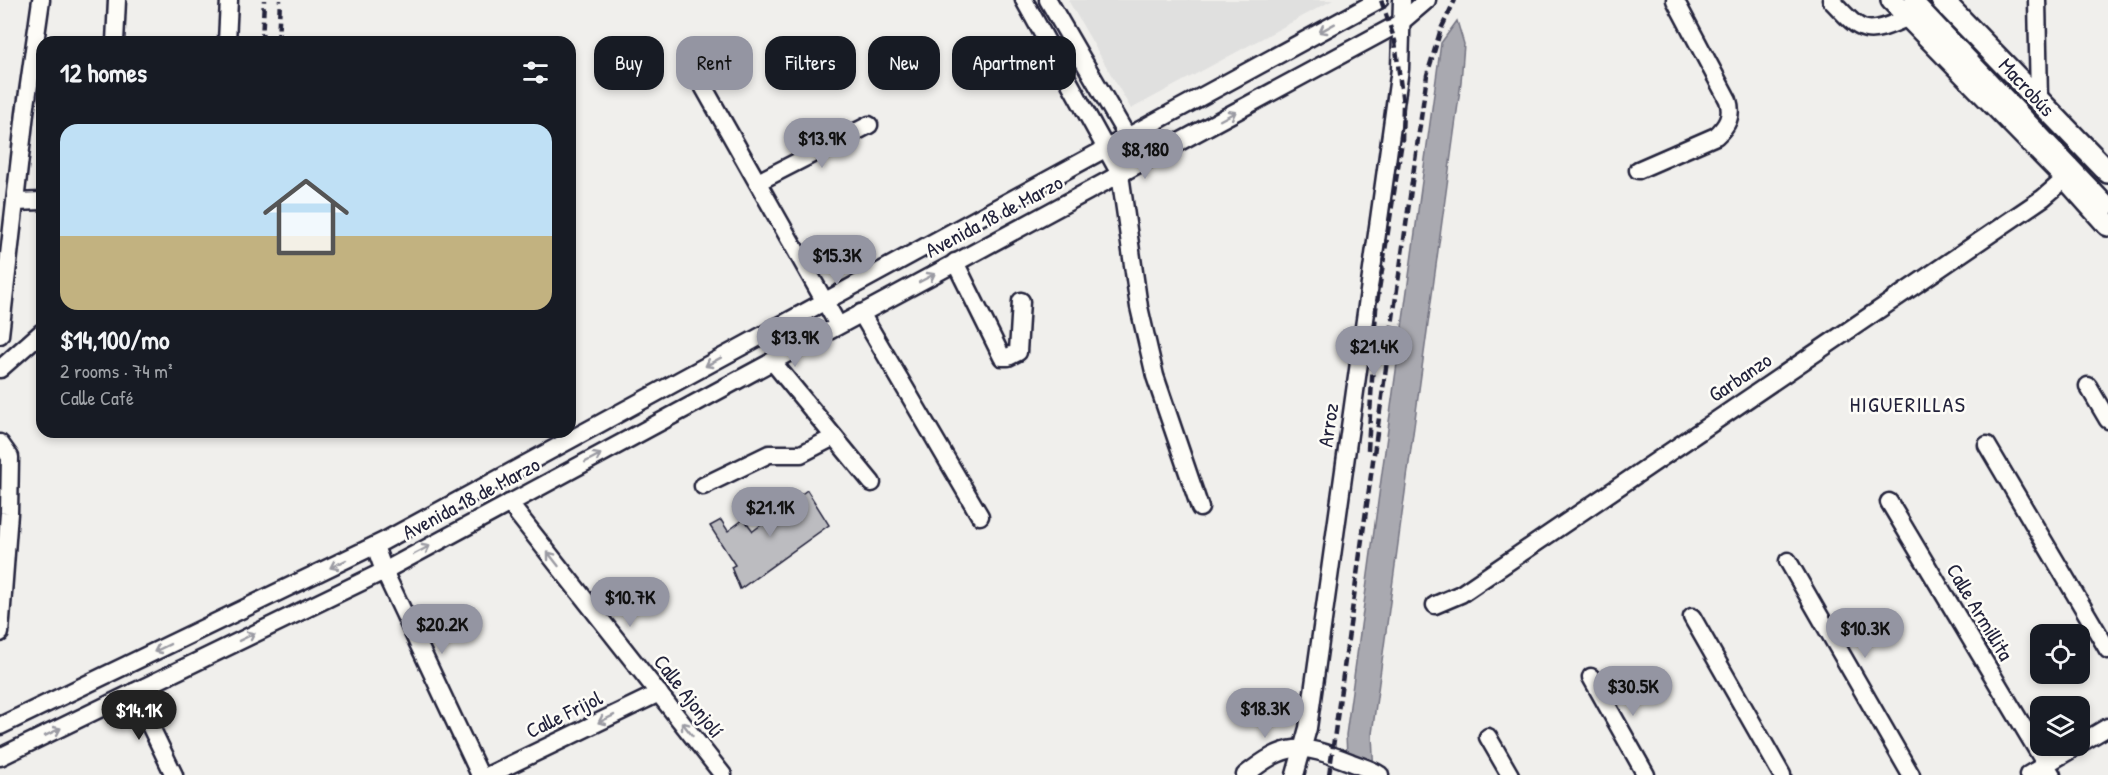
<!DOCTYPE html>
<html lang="en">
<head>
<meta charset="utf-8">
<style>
  :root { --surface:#171b24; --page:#20242c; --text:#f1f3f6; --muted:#9ea1a6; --accent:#9495a2 }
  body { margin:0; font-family:"Patrick Hand",sans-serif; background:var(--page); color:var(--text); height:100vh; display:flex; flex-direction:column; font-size:22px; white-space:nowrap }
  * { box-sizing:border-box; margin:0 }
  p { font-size:20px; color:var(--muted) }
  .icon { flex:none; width:33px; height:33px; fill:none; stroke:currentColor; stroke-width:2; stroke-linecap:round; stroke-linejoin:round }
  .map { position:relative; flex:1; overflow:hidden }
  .sheet { position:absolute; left:36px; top:36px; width:540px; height:402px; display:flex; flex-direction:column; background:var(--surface); border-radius:18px; box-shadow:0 3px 9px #0003 }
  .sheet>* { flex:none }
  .top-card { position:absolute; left:594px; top:36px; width:570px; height:54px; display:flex; gap:12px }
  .buttons { position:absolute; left:2030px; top:624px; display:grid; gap:12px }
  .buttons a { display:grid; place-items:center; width:60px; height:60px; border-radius:12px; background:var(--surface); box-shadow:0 3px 9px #0003; font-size:30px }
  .price { position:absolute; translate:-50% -51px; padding:0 14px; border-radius:21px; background:var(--accent); color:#111; font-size:20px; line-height:39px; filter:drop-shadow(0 2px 3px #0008) }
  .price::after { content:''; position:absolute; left:50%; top:36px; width:18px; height:14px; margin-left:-9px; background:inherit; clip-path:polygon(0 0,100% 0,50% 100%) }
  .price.on { background:#222; color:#fff }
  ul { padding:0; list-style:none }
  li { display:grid; align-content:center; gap:12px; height:318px; padding:0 24px }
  li span { display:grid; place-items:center; height:186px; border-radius:18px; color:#555 }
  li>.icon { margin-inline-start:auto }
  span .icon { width:108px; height:108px; fill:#fffc; stroke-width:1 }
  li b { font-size:26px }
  h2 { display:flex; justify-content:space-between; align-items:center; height:72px; padding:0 24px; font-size:26px }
  .chip { padding:0 21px; border-radius:18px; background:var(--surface); box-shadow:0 3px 9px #0003; font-size:21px; line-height:54px }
  .chip.on { background:var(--accent); color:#111 }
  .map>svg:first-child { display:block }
  .built { fill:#e0e0df }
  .water { fill:#a9a9b0; stroke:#737381; stroke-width:1.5 }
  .building { fill:#bcbcc0; stroke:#22223b; stroke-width:1.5 }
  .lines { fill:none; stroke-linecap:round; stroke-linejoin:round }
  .minor-casing { stroke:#22223b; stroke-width:21 }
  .major-casing { stroke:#22223b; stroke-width:26 }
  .minor { stroke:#fdfcf7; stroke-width:16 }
  .major { stroke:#fdfcf7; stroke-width:21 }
  .rail { stroke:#22223b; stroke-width:4.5; stroke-dasharray:9 4.5; stroke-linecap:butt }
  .oneway { stroke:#9a9aa2 }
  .labels { text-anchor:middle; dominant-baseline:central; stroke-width:5; stroke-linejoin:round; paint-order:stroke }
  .street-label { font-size:21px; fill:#22223b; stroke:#fdfcf7 }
  .neighbourhood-label { font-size:22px; letter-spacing:1.5px; fill:#22223b; stroke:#fdfcf7 }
</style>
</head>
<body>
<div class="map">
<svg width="2108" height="775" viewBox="0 0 2108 775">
  <rect width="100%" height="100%" fill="#f0efec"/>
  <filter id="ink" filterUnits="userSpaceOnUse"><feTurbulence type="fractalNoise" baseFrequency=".0167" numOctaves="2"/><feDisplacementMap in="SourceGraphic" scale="12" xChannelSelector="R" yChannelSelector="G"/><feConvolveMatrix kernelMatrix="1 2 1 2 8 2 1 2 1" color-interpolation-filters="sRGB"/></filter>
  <g filter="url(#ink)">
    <polygon class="built" points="1068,0 1333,0 1131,109"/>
    <polygon class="water" points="1457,21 1464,44 1461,82 1372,734 1374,775 1348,775 1346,735 1441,43"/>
    <polygon class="building" points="807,490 829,525 740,589 731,567 735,565 710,526 721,520 728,531 744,519 753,531"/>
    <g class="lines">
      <defs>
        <g id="minor">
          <polyline points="1024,0 1120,174 1139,307 1155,376 1200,508"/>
          <polyline points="1048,0 1142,162"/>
          <path d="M1831,0c32,34 33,37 78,17"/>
          <polyline points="1913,0 2108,206"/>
          <polyline points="2037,0 2039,99"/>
          <polyline points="115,42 117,0"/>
          <polyline points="227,42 229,0"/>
          <polyline points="690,63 838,325"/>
          <path d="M1638,170l78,-34c11,-10 17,-20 12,-36l-53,-100"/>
          <polyline points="758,182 869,125"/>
          <polyline points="15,202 42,201"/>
          <polyline points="955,262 1002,357 1008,357 1018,352 1021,301"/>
          <polyline points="861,313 980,516"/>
          <polyline points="0,335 25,113 41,0"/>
          <polyline points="772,361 872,483"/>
          <polyline points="0,369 42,332"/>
          <polyline points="2088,386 2108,420"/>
          <polyline points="0,443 10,457 9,513 0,633"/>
          <polyline points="1987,445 2108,650"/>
          <polyline points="703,486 769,454 801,454 834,437"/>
          <polyline points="1889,502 2052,775"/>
          <polyline points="509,503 723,775"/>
          <polyline points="375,546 384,571 480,775"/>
          <polyline points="1788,561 1911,775"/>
          <polyline points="1435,605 1461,594 2043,198 2066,178"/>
          <polyline points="1692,617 1782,775"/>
          <polyline points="1591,677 1646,775"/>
          <polyline points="134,692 174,775"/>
          <polyline points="0,726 384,541 1379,0"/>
          <polyline points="1488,737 1510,775"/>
          <polyline points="2079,744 2108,727"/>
          <polyline points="0,757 384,571 1400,23 1427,0"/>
          <polyline points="489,775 659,693"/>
          <path d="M1245,775c42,-33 55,-32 105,-13 9,4 22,7 30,13"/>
          <polyline points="1295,775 1308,728 1400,69 1402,0"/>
          <polyline points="2028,775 2077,746"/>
        </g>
        <g id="major">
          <polyline points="1892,0 2066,178 2108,225"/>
          <polyline points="1942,0 2108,172"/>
        </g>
      </defs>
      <use href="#minor" class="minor-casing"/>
      <use href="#major" class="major-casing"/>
      <use href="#minor" class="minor"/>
      <use href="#major" class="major"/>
      <g class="rail">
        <polyline points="262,42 264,0"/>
        <polyline points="278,42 280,0"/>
        <polyline points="1368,450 1376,309 1402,141 1403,104 1395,41 1381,0"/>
        <polyline points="1329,775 1427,75 1441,29 1455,0"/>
      </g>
    </g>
    <defs><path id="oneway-shaft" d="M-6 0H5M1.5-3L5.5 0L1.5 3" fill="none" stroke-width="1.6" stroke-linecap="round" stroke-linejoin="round" transform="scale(1.5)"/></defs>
    <g class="oneway">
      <use href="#oneway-shaft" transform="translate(1327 28) rotate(151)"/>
      <use href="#oneway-shaft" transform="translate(1228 116) rotate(-28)"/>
      <use href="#oneway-shaft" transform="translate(927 278) rotate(-28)"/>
      <use href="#oneway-shaft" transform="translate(713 362) rotate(151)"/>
      <use href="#oneway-shaft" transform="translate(593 458) rotate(-28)"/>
      <use href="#oneway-shaft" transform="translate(422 550) rotate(-28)"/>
      <use href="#oneway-shaft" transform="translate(553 559) rotate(-128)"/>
      <use href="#oneway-shaft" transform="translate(338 564) rotate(154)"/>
      <use href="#oneway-shaft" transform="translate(247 637) rotate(-26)"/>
      <use href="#oneway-shaft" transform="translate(162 648) rotate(154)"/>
      <use href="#oneway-shaft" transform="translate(606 719) rotate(154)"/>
      <use href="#oneway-shaft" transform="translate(687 729) rotate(-128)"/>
      <use href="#oneway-shaft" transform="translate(53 732) rotate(-26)"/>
    </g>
  </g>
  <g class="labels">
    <g class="street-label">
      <text transform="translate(2027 87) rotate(47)">Macrobús</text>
      <text transform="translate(994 216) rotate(-28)">Avenida 18 de Marzo</text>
      <text transform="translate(1740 377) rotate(-34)">Garbanzo</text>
      <text transform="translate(1328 425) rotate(-82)">Arroz</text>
      <text transform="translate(471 498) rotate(-28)">Avenida 18 de Marzo</text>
      <text transform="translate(1980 612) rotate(59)">Calle Armillita</text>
      <text transform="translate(689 696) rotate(52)">Calle Ajonjolí</text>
      <text transform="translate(564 714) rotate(-26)">Calle Frijol</text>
    </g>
    <g class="neighbourhood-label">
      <text x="1908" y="404">HIGUERILLAS</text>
    </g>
  </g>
</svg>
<div class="buttons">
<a><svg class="icon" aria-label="locate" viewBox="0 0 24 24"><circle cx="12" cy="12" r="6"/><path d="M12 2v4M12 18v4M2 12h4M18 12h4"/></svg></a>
<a><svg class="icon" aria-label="layers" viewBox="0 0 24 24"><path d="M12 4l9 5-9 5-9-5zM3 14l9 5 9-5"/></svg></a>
</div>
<b class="price" style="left:822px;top:169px">$13.9K</b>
<b class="price" style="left:1145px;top:180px">$8,180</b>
<b class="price" style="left:837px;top:286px">$15.3K</b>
<b class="price" style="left:795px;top:368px">$13.9K</b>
<b class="price" style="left:1374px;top:377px">$21.4K</b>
<b class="price" style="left:770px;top:538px">$21.1K</b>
<b class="price" style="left:630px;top:628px">$10.7K</b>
<b class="price" style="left:442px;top:655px">$20.2K</b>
<b class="price" style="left:1865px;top:659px">$10.3K</b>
<b class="price" style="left:1633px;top:717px">$30.5K</b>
<b class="price" style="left:1265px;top:739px">$18.3K</b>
<b class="price on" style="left:139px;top:741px">$14.1K</b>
<div class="top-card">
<a class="chip">Buy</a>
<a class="chip on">Rent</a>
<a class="chip">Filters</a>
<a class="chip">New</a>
<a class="chip">Apartment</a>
</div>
<section class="sheet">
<h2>12 homes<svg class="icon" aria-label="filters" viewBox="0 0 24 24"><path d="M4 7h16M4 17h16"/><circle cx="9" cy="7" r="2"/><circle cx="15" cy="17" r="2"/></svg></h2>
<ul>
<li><span style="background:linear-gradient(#bfe0f5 60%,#c2b280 0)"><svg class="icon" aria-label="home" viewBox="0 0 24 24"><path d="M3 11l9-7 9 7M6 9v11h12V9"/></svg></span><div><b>$14,100/mo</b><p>2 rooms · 74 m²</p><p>Calle Café</p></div></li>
</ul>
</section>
</div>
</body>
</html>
